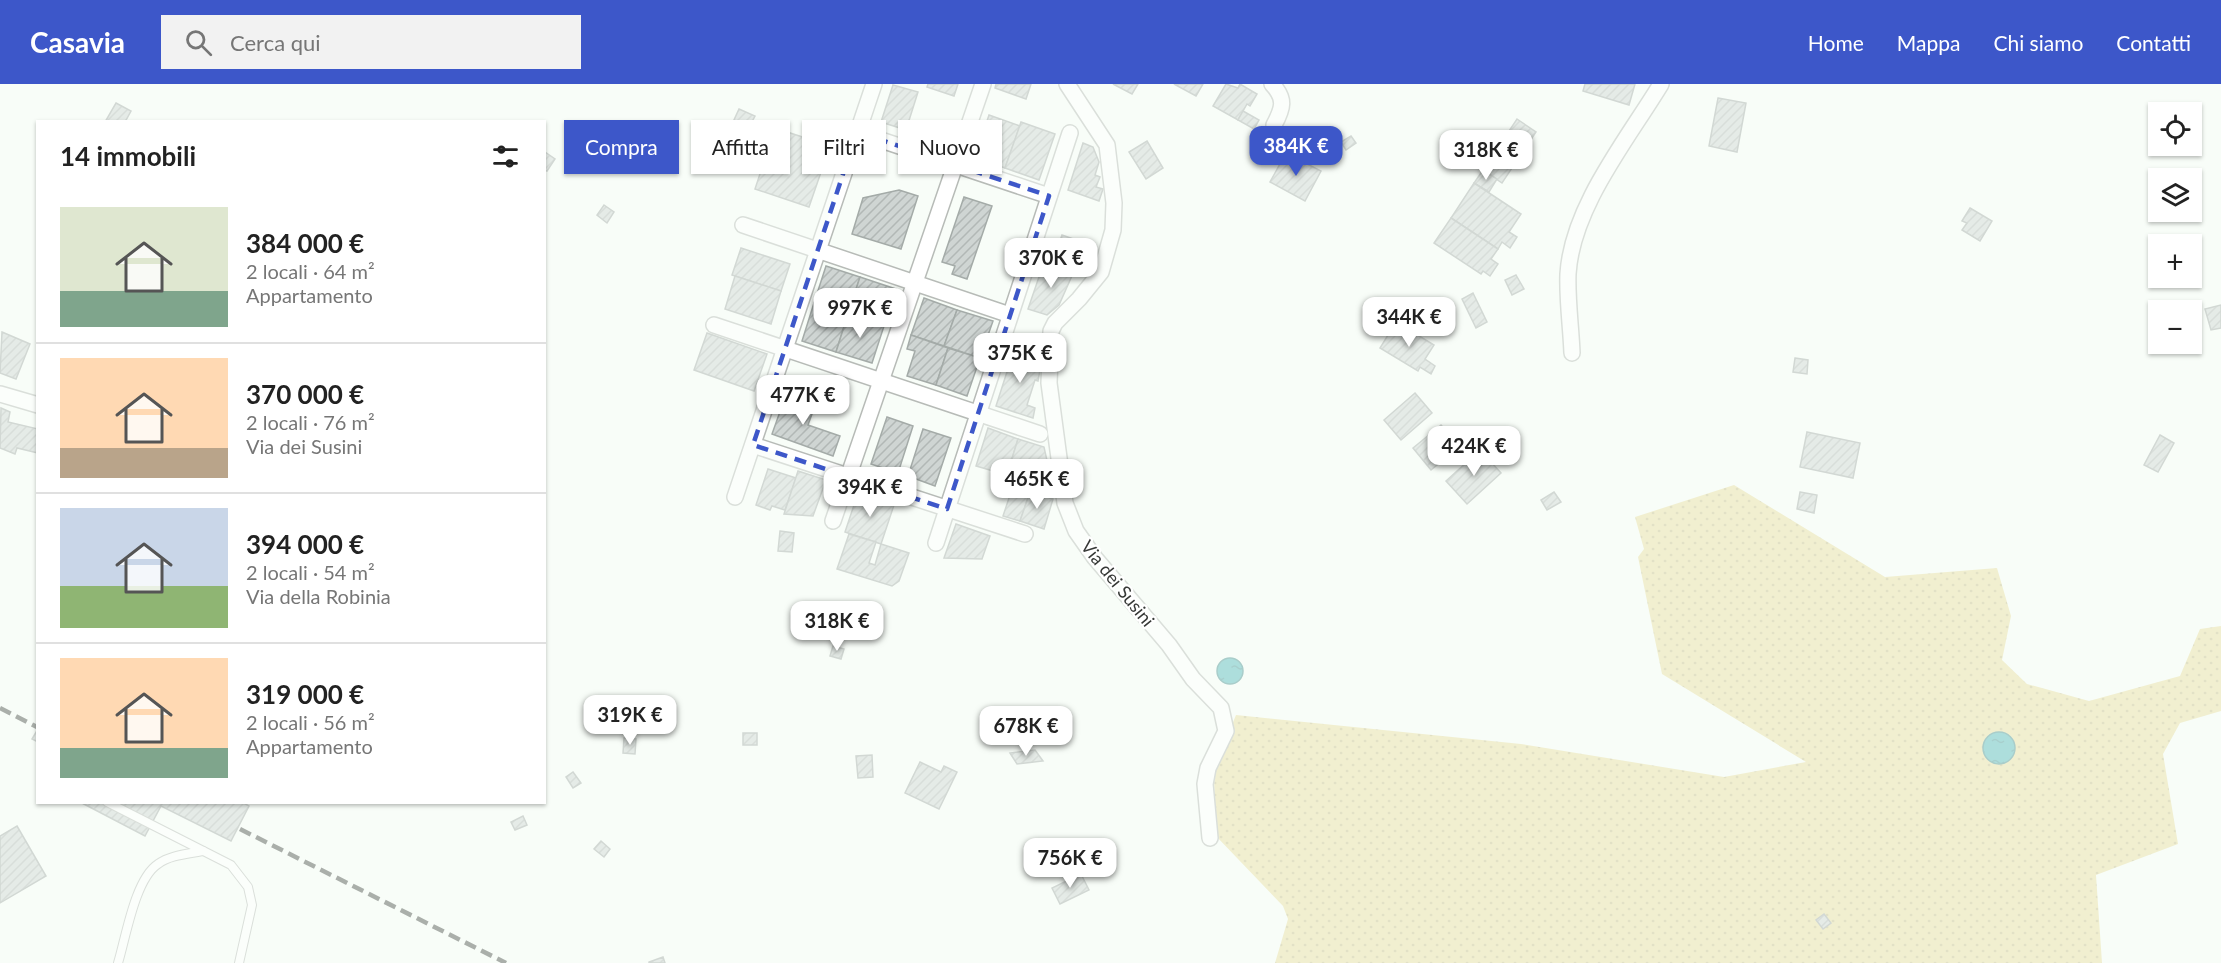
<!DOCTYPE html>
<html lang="it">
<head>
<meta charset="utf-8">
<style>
  :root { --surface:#fff; --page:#f2f2f2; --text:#222; --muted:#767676; --line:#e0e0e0; --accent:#3d57c9 }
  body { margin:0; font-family:Lato,sans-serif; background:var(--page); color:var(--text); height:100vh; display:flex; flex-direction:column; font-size:22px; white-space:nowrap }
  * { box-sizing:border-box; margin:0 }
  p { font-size:20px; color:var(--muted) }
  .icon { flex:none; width:33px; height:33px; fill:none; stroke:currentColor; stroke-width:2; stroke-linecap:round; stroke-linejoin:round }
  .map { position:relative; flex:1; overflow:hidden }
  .sheet { position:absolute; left:36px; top:36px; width:510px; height:684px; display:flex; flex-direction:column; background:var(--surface); border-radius:0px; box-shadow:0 2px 4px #0004 }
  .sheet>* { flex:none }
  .top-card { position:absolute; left:564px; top:36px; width:570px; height:54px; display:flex; gap:12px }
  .tools { position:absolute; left:2148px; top:18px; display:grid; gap:12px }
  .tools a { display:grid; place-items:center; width:54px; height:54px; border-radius:0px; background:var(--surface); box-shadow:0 2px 4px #0004; font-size:30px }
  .price { position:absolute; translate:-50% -51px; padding:0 14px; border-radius:12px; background:#fff; color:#222; font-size:20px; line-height:39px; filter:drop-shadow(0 2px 3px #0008) }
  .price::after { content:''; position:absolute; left:50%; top:36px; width:18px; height:14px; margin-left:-9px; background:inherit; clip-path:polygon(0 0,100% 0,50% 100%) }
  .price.active { background:var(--accent); color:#fff }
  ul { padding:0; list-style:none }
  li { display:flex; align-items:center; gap:18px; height:150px; padding:0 24px }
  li+li { border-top:2px solid var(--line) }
  li span { display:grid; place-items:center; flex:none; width:168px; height:120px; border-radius:0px; color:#555 }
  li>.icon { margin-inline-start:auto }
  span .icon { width:72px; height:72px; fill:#fffc; stroke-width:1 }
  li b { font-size:26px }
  h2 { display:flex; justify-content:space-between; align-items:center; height:72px; padding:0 24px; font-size:26px }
  .chip { padding:0 21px; border-radius:0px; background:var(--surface); box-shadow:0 2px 4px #0004; font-size:21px; line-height:54px }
  .chip.active { background:var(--accent); color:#fff }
  header { display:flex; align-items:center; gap:36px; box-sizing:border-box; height:84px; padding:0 30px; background:var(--accent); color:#fff }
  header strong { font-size:28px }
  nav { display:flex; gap:33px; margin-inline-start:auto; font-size:21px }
  .search { width:420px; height:54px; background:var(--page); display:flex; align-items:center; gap:15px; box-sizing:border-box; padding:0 21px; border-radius:0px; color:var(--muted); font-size:22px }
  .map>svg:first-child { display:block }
  .grass { fill:url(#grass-dots) }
  .water { fill:url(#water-ripples); stroke:#4b9393; stroke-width:1.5 }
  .building { fill:url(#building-hatch); stroke:#a4aba8; stroke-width:1.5 }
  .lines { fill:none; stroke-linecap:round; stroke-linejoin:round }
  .service-casing { stroke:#b7bbb7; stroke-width:10 }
  .minor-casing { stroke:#b7bbb7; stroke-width:18 }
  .service { stroke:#fff; stroke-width:8 }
  .minor { stroke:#fff; stroke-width:15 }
  .rail { stroke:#4d504d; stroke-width:4.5; stroke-dasharray:12 6; stroke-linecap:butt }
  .marked { fill:none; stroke:#3d57c9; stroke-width:4.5; stroke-dasharray:12 8; stroke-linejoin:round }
  .labels { text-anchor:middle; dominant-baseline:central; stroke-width:4.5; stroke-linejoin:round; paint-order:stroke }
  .street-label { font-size:18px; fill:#373937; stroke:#fff }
</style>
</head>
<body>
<header>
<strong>Casavia</strong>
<div class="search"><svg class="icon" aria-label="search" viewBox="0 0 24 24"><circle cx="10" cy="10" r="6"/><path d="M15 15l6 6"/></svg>Cerca qui</div>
<nav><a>Home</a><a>Mappa</a><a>Chi siamo</a><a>Contatti</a></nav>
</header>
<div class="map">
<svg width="2221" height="879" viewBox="0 0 2221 879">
  <defs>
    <pattern id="grass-dots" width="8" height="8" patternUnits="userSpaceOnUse" patternTransform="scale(1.5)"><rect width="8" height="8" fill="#e9dea1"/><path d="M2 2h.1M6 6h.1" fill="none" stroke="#c8bf8b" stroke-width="1.8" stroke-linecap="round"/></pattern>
    <pattern id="water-ripples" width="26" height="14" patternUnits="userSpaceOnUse" patternTransform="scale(1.5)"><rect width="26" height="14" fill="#53b9bb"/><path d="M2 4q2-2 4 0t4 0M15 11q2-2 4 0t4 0" fill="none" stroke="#469799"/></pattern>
    <pattern id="building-hatch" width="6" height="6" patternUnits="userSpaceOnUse" patternTransform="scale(1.5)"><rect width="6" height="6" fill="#cfd5d3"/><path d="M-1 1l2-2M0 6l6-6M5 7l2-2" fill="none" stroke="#b2b8b6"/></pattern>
  </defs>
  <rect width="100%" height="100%" fill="#f8fdf8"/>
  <polygon class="grass" points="1734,401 1885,493 1997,484 2011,532 2002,576 2027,600 2089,617 2180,592 2200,545 2221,542 2221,627 2180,639 2163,670 2178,760 2096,791 2102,879 1275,879 1288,835 1283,822 1215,751 1214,684 1236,631 1521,660 1724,693 1806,678 1662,590 1638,473 1644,465 1635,433"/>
  <g class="water">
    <circle cx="1230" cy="587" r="13"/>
    <circle cx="1999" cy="664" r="16"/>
  </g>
  <g class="building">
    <polygon points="928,0 958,0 954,12 927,3"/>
    <polygon points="996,0 1031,0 1026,15 995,4"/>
    <polygon points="1113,0 1138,0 1132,10"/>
    <polygon points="1174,0 1203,0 1196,12"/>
    <polygon points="1226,0 1238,4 1240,0 1257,10 1250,22 1247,20 1238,36 1213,22"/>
    <polygon points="1585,0 1635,0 1629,21 1583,7"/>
    <polygon points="893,1 918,8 906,46 881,38"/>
    <polygon points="1718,14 1746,19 1737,68 1709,62"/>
    <polygon points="116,19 131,27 125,38 105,38"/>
    <polygon points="739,25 755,32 749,43 734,36"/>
    <polygon points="1243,27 1259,36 1254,45 1238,36"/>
    <polygon points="989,31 1020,42 1005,84 975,73"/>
    <polygon points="1517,35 1536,48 1502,99 1483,86"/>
    <polygon points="1021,38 1055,50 1039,96 1005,84"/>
    <polygon points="775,44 830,62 809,123 755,105"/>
    <polygon points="1351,52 1356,59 1346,66 1341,58"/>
    <polygon points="1147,57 1163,84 1146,95 1129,68"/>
    <polygon points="1083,59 1093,63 1099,78 1095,91 1100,93 1096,103 1103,105 1099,117 1068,106"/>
    <polygon points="545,68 555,75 547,87 544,86"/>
    <polygon points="1286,69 1321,87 1305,117 1270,98"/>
    <polygon points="1483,86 1497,95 1489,108 1474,99"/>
    <polygon points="1474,99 1521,130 1509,148 1517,153 1510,164 1502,158 1498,165 1451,134"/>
    <polygon points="899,106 918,112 901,165 852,150 863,114"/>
    <polygon points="964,113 992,122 967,195 952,190 955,182 942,178"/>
    <polygon points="604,121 614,128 607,139 597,131"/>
    <polygon points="1970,124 1992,137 1980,157 1962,146 1967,139 1962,137"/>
    <polygon points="1451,134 1498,165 1491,175 1498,180 1490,192 1483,187 1481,190 1434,159"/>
    <polygon points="1062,151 1096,163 1087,189 1053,177"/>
    <polygon points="741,164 790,180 781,207 732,191"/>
    <polygon points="1057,179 1075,185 1059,221 1047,231 1028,225 1041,187 1052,191"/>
    <polygon points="826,182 860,193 848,230 814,219"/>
    <polygon points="1516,191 1524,205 1512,211 1505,196"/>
    <polygon points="735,192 781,207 771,240 725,225"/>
    <polygon points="860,193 896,205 884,242 848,230"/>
    <polygon points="1473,209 1487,238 1476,244 1462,215"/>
    <polygon points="924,214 957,226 944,262 911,251"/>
    <polygon points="814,219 848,230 836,268 802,257"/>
    <polygon points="2221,221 2221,244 2211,246 2205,225"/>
    <polygon points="957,226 993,237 980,274 944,262"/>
    <polygon points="848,230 884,242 872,279 836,268"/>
    <polygon points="1396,238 1434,261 1425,275 1435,282 1431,290 1420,283 1418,287 1380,264"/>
    <polygon points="2,248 30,260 16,295 0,289"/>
    <polygon points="707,249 767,270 754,307 694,286"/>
    <polygon points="911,251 948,264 936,301 907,292 915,267 907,265"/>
    <polygon points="948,264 980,274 967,312 936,301"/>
    <polygon points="1014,266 1042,275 1038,297 1035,296 1027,321 1035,324 1033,334 996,322"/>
    <polygon points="1795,274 1808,276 1807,290 1793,288"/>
    <polygon points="787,308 816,319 808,341 840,352 833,372 772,350"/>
    <polygon points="1415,309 1432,329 1401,356 1384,336"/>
    <polygon points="1,324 10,328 8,338 38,345 38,369 17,364 15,370 0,364"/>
    <polygon points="887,333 913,342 898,389 871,380"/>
    <polygon points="1441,341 1459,363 1431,386 1413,364"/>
    <polygon points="988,344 1018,355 1007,391 976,382"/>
    <polygon points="923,345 951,354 935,402 908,392"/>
    <polygon points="1807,348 1860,359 1853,394 1800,383"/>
    <polygon points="2160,351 2174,359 2158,388 2144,381"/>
    <polygon points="1018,355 1044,363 1050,390 1047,403 1007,391"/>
    <polygon points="1480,366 1501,389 1467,420 1446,397"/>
    <polygon points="768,385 796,394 785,426 772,422 770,426 756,421"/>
    <polygon points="798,387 826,396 813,432 784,430"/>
    <polygon points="1013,402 1030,408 1020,437 1003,432"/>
    <polygon points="1030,408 1053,415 1044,445 1020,437"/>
    <polygon points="1554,408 1561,418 1547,426 1541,416"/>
    <polygon points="1800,408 1817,411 1814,429 1797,425"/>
    <polygon points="858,409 894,421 881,460 845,448"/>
    <polygon points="956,440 990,452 982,475 944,474"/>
    <polygon points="780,447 794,449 792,468 778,467"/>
    <polygon points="849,450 876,458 869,479 875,481 881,460 909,469 899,497 892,502 837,485"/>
    <polygon points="833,562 844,565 841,575 830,572"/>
    <polygon points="38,645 38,658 32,655"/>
    <rect x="743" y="649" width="14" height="12"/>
    <polygon points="624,654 636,655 635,670 623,669"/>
    <polygon points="1035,666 1043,677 1017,680 1010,669"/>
    <polygon points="872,671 873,693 858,694 856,672"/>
    <polygon points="920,678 941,688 944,682 957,688 939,725 905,709"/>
    <polygon points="573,688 581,699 573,704 566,693"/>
    <polygon points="80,718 242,718 249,722 231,757 161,722 145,752"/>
    <polygon points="523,732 527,741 515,746 511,738"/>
    <polygon points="17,742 46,792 0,819 0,752"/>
    <polygon points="601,757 610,765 604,773 594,765"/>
    <polygon points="1081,790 1089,806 1060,820 1052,804"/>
    <polygon points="1824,830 1831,839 1823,845 1816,836"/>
    <polygon points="663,873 665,879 649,879 649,878"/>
  </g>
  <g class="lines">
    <defs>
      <g id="service">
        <polyline points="107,718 231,781 248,803 252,821 239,879"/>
        <path d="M118,879c8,-26 17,-84 40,-99 12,-9 30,-10 45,-13"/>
      </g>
      <g id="minor">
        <polyline points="1067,0 1107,61 1114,119 1113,146 1101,188 1079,215 1055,239 1051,247 1049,299 1065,419 1076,447 1095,474 1169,561 1193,595 1221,624 1226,647 1208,684 1205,700 1210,754"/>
        <path d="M1272,0c14,15 11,24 2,41"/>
        <polyline points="857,48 1049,112"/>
        <polyline points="743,141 1010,231"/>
        <polyline points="714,241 1040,350"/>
        <path d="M1572,269c-1,-26 -5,-53 -4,-79 4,-67 59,-134 93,-190"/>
        <polyline points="0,310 38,321"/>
        <polyline points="753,361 1025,450"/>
        <polyline points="735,413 874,0"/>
        <polyline points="833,437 983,0"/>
        <polyline points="936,459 1070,49"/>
      </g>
    </defs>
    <use href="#service" class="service-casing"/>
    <use href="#minor" class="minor-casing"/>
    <use href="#service" class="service"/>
    <use href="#minor" class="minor"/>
    <g class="rail">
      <polyline points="0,624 37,643"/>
      <polyline points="240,745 506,879"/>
    </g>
  </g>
  <path d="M0 0H2221V879H0ZM857,48l192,64 -102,313 -194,-64z" fill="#f8fdf8" fill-opacity=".55" fill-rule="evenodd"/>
  <path class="marked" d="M857,48l192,64 -102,313 -194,-64z"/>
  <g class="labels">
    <g class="street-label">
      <text transform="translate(1118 499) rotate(51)">Via dei Susini</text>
    </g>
  </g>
</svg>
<div class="tools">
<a><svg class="icon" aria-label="locate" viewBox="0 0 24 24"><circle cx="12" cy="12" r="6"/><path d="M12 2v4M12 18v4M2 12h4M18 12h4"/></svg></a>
<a><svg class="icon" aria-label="layers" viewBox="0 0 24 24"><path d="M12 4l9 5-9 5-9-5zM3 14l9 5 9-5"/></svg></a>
<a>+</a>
<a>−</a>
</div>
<b class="price active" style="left:1296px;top:93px">384K €</b>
<b class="price" style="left:1486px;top:97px">318K €</b>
<b class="price" style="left:1051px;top:205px">370K €</b>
<b class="price" style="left:860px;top:255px">997K €</b>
<b class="price" style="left:1409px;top:264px">344K €</b>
<b class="price" style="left:1020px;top:300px">375K €</b>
<b class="price" style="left:803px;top:342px">477K €</b>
<b class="price" style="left:1474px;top:393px">424K €</b>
<b class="price" style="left:1037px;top:426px">465K €</b>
<b class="price" style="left:870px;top:434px">394K €</b>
<b class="price" style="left:837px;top:568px">318K €</b>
<b class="price" style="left:630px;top:662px">319K €</b>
<b class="price" style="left:1026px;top:673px">678K €</b>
<b class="price" style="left:1070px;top:805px">756K €</b>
<div class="top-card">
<a class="chip active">Compra</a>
<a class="chip">Affitta</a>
<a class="chip">Filtri</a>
<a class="chip">Nuovo</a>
</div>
<section class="sheet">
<h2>14 immobili<svg class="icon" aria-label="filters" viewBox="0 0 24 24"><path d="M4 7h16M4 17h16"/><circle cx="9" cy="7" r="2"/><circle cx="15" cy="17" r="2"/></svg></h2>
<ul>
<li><span style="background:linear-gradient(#dfe7d0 70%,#7fa58c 0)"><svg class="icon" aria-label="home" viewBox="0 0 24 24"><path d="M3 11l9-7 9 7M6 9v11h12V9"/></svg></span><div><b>384 000 €</b><p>2 locali · 64 m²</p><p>Appartamento</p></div></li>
<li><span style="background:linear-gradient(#ffd9b3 75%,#b9a48a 0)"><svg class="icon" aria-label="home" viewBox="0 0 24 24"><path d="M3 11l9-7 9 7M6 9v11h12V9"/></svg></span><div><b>370 000 €</b><p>2 locali · 76 m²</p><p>Via dei Susini</p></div></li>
<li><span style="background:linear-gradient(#c9d6e8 65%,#8fb573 0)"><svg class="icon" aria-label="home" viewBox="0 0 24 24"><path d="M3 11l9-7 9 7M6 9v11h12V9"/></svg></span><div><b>394 000 €</b><p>2 locali · 54 m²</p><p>Via della Robinia</p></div></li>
<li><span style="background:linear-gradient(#ffd9b3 75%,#7fa58c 0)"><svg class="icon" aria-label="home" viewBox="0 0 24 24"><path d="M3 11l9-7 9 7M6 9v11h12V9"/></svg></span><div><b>319 000 €</b><p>2 locali · 56 m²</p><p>Appartamento</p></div></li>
</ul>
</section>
</div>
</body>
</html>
